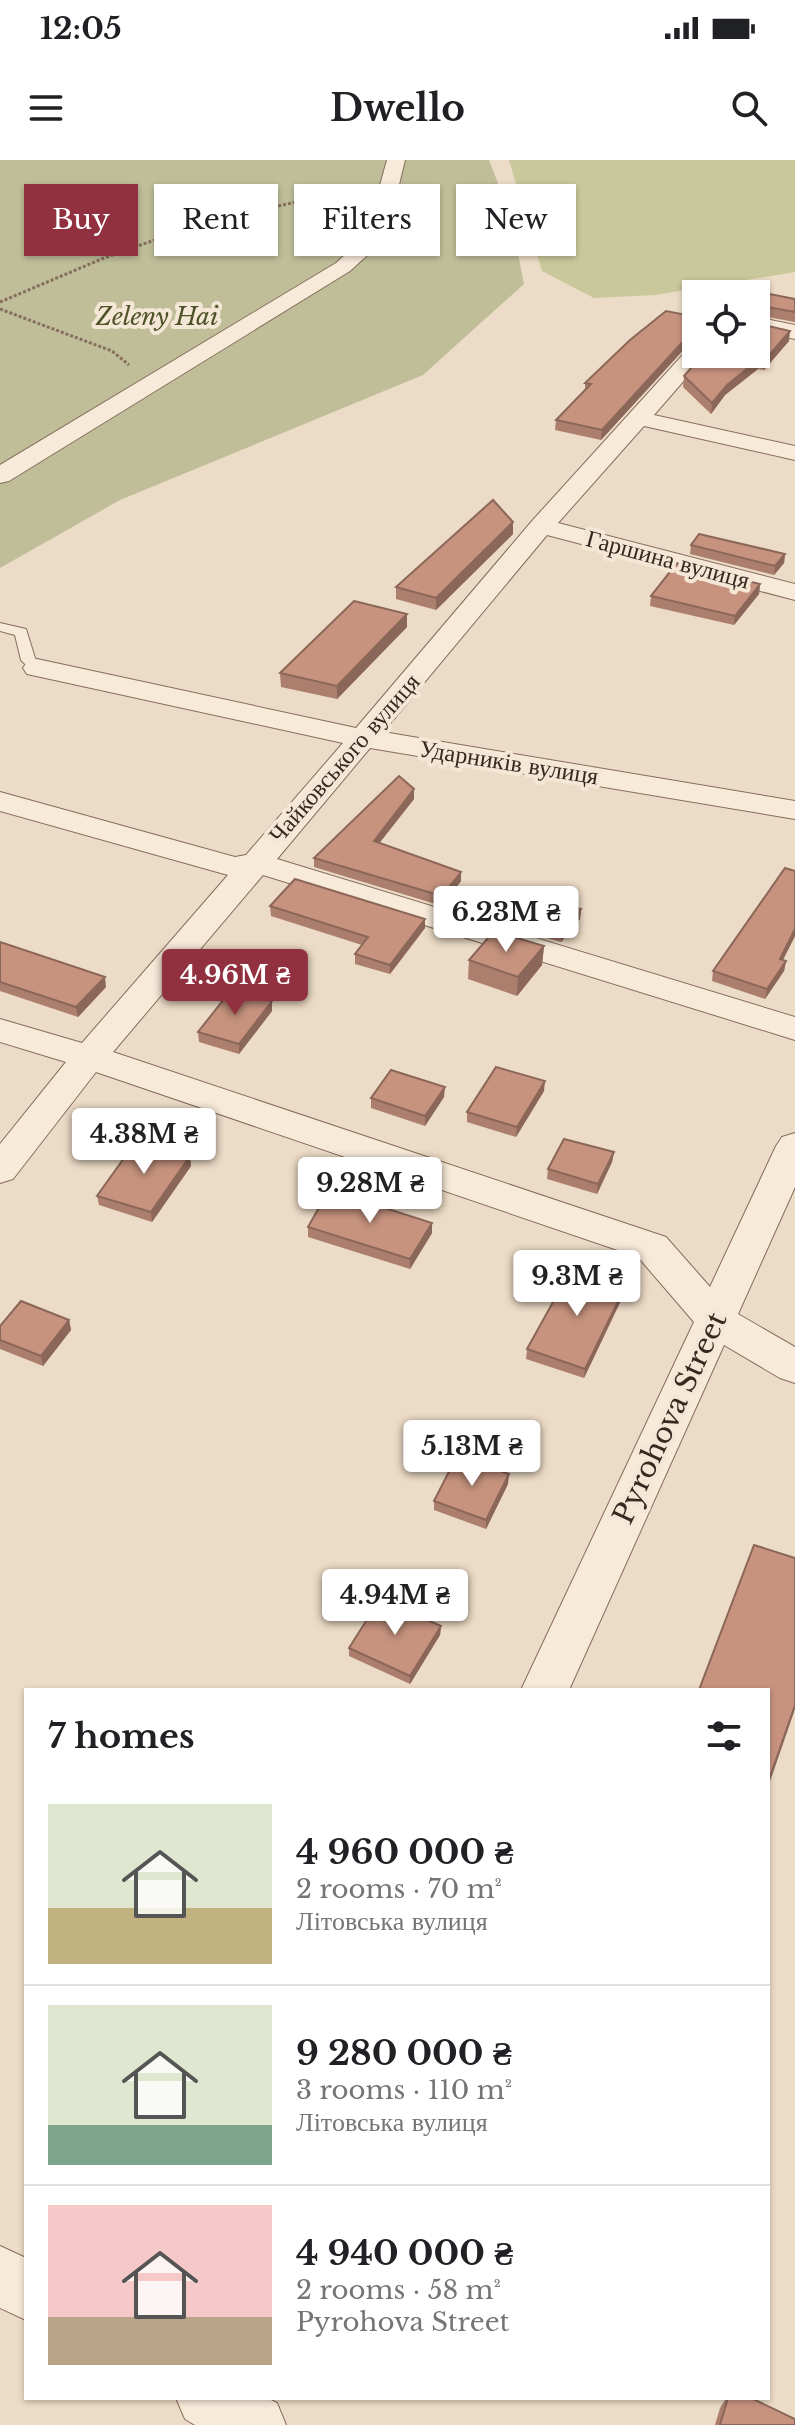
<!DOCTYPE html>
<html lang="en">
<head>
<meta charset="utf-8">
<style>
  :root { --surface:#fff; --page:#f2f2f2; --text:#202124; --muted:#757577; --line:#e0e0e0; --accent:#91313f }
  body { margin:0; font-family:"Libre Baskerville",serif; background:var(--page); color:var(--text); height:100vh; display:flex; flex-direction:column; font-size:30px; white-space:nowrap }
  * { box-sizing:border-box; margin:0 }
  p { font-size:26px; color:var(--muted) }
  .icon { flex:none; width:44px; height:44px; fill:none; stroke:currentColor; stroke-width:2; stroke-linecap:round; stroke-linejoin:round }
  .map { position:relative; flex:1; overflow:hidden }
  .drawer { position:absolute; left:24px; top:1528px; width:746px; height:712px; display:flex; flex-direction:column; background:var(--surface); border-radius:0px; box-shadow:0 2px 6px #0004 }
  .drawer>* { flex:none }
  .top-card { position:absolute; left:24px; top:24px; width:748px; height:72px; display:flex; gap:16px }
  .fabs { position:absolute; left:682px; top:120px; display:grid; gap:16px }
  .fabs a { display:grid; place-items:center; width:88px; height:88px; border-radius:0px; background:var(--surface); box-shadow:0 2px 6px #0004; font-size:40px }
  .price { position:absolute; translate:-50% -68px; padding:0 18px; border-radius:8px; background:#fff; color:#222; font-size:26px; line-height:52px; filter:drop-shadow(0 2px 4px #0008) }
  .price::after { content:''; position:absolute; left:50%; top:48px; width:24px; height:18px; margin-left:-12px; background:inherit; clip-path:polygon(0 0,100% 0,50% 100%) }
  .price.current { background:var(--accent); color:#fff }
  ul { padding:0; list-style:none }
  li { display:flex; align-items:center; gap:24px; height:200px; padding:0 24px }
  li+li { border-top:2px solid var(--line) }
  li span { display:grid; place-items:center; flex:none; width:224px; height:160px; border-radius:0px; color:#555 }
  li>.icon { margin-inline-start:auto }
  span .icon { width:96px; height:96px; fill:#fffc; stroke-width:1 }
  li b { font-size:34px }
  h2 { display:flex; justify-content:space-between; align-items:center; height:96px; padding:0 24px; font-size:34px }
  .chip { padding:0 28px; border-radius:0px; background:var(--surface); box-shadow:0 2px 6px #0004; font-size:28px; line-height:72px }
  .chip.current { background:var(--accent); color:#fff }
  .status { display:flex; justify-content:space-between; align-items:center; height:56px; padding:0 40px; background:var(--surface); direction:ltr }
  .status svg { height:22px; fill:currentColor }
  header { display:flex; justify-content:space-between; align-items:center; height:104px; padding:0 24px; background:var(--surface); font-size:36px; font-weight:700 }
  .map>svg:first-child { display:block }
  .green { fill:#c9c89b }
  .cemetery { fill:#bfbe99 }
  .lines { fill:none; stroke-linecap:round; stroke-linejoin:round }
  .lane-casing { stroke:#866d5d; stroke-width:2 }
  .street-casing { stroke:#866d5d; stroke-width:2 }
  .path { stroke:#866d5d; stroke-width:3; stroke-dasharray:3 2; stroke-linecap:butt }
  .lane { fill:#f7ead9; fill-rule:evenodd }
  .street { fill:#f7ead9; fill-rule:evenodd }
  .wall { fill:#ab7e6d }
  .shaded-wall { fill:#8b6759 }
  .building { fill:#c7937f; stroke:#8b6759; stroke-width:2 }
  .labels { text-anchor:middle; dominant-baseline:central; stroke-width:8; stroke-linejoin:round; paint-order:stroke }
  .far-park-label { font-size:24px; font-style:italic; fill:#4e5228; stroke:#f4e7d6 }
  .far-street-label { font-size:24px; fill:#372820; stroke:#f4e7d6 }
  .street-label { font-size:28px; fill:#372820; stroke:#f4e7d6 }
</style>
</head>
<body>
<div class="status"><b>12:05</b><svg viewBox="0 0 49 12"><path d="M0 12V9h3v3zM5 12V6h3v6zM10 12V3h3v9zM15 12V0h3v12zM26 1h20v11H26zM47 4h2v5h-2z"/></svg></div>
<header><svg class="icon" aria-label="menu" viewBox="0 0 24 24"><path d="M4 6h16M4 12h16M4 18h16"/></svg>Dwello<svg class="icon" aria-label="search" viewBox="0 0 24 24"><circle cx="10" cy="10" r="6"/><path d="M15 15l6 6"/></svg></header>
<div class="map">
<svg width="795" height="2265" viewBox="0 0 795 2265">
  <rect width="100%" height="100%" fill="#ecdbc6"/>
  <polygon class="green" points="509,0 795,0 795,112 655,135 594,138 542,111"/>
  <polygon class="cemetery" points="0,0 489,0 510,54 524,124 423,215 120,340 0,408"/>
  <g class="lines">
    <defs>
      <polygon id="lane" points="0,463 26,469 35,498 44,508 42,511 32,511 21,500 15,475 0,471"/>
      <g id="street">
        <polygon points="387,0 405,0 386,78 350,111 9,321 0,323 0,305 336,103 366,76"/>
        <polygon points="756,157 795,165 795,179 756,171"/>
        <polygon points="696,187 696,194 707,194 654,255 795,286 795,300 644,266 558,363 795,424 795,440 547,375 383,572 795,641 795,659 370,588 277,699 795,857 795,880 263,715 113,892 666,1077 710,1127 776,986 782,977 795,973 795,1027 738,1154 795,1187 795,1223 780,1218 724,1185 569,1530 521,1530 694,1162 638,1097 96,912 13,1019 0,1023 0,984 66,902 0,882 0,859 82,883 228,715 0,651 0,632 235,697 246,695 343,583 27,514 23,508 27,502 37,499 356,568 532,361 688,189"/>
        <polygon points="0,2086 26,2098 26,2160 0,2148"/>
        <polygon points="176,2238 267,2238 277,2243 286,2265 195,2265 185,2259"/>
      </g>
    </defs>
    <use href="#lane" class="lane-casing"/>
    <use href="#street" class="street-casing"/>
    <g class="path">
      <polyline points="0,142 104,98 200,64 335,33 357,32"/>
      <polyline points="0,149 112,191 129,205"/>
    </g>
    <use href="#lane" class="lane"/>
    <use href="#street" class="street"/>
  </g>
  <g class="wall">
    <polygon points="756,134 795,139 795,162 756,155"/>
    <polygon points="696,145 696,185 687,186 601,280 555,270 556,260 585,231 585,223 686,155"/>
    <polygon points="789,181 764,210 758,209 725,235 711,254 683,227 684,216"/>
    <polygon points="513,374 436,450 396,439 396,427"/>
    <polygon points="691,385 785,394 784,403 774,415 690,394"/>
    <polygon points="760,424 759,434 734,465 650,446 651,436"/>
    <polygon points="407,467 337,539 281,527 280,513"/>
    <polygon points="414,629 414,639 379,683 461,712 461,721 442,746 314,707 314,698"/>
    <polygon points="795,711 795,776 783,800 786,801 784,811 765,839 712,821 713,811"/>
    <polygon points="270,746 425,759 425,768 390,814 355,804 355,794 362,785 271,756"/>
    <polygon points="581,749 580,759 561,782 512,768 512,758"/>
    <polygon points="0,782 106,827 78,857 0,831"/>
    <polygon points="544,786 542,805 517,836 468,819 469,800"/>
    <polygon points="272,841 272,851 239,894 199,882 198,872"/>
    <polygon points="544,931 516,977 467,962 467,952"/>
    <polygon points="444,937 425,966 371,948 371,938"/>
    <polygon points="614,992 612,1002 597,1034 547,1019 548,1009"/>
    <polygon points="190,996 191,1006 152,1062 99,1045 97,1036"/>
    <polygon points="308,1067 432,1073 410,1109 308,1077"/>
    <polygon points="626,1125 624,1134 584,1218 526,1199 527,1189"/>
    <polygon points="69,1160 71,1170 43,1206 0,1189 0,1166"/>
    <polygon points="508,1324 486,1369 434,1350 434,1341"/>
    <polygon points="441,1466 440,1475 410,1524 349,1496 349,1488"/>
    <polygon points="726,2238 751,2238 795,2265 715,2265 720,2248"/>
  </g>
  <g class="shaded-wall">
    <polygon points="790,171 789,181 764,210 765,200"/>
    <polygon points="696,175 696,185 687,186 601,280 602,270 688,176"/>
    <polygon points="759,199 758,209 725,235 711,254 712,243 727,225"/>
    <polygon points="513,362 513,374 436,450 436,438"/>
    <polygon points="785,394 784,403 774,415 775,406"/>
    <polygon points="760,424 759,434 734,465 735,456"/>
    <polygon points="407,454 407,467 337,539 337,526"/>
    <polygon points="414,629 414,639 374,690 374,681"/>
    <polygon points="461,712 461,721 442,746 442,736"/>
    <polygon points="581,749 580,759 561,782 562,773"/>
    <polygon points="425,759 425,768 390,814 390,805"/>
    <polygon points="795,769 795,776 778,809 780,799"/>
    <polygon points="544,786 542,805 517,836 518,817"/>
    <polygon points="786,801 784,811 765,839 767,829"/>
    <polygon points="105,817 106,827 78,857 76,847"/>
    <polygon points="272,841 272,851 239,894 239,884"/>
    <polygon points="545,921 544,931 516,977 517,967"/>
    <polygon points="445,927 444,937 425,966 425,956"/>
    <polygon points="614,992 612,1002 597,1034 598,1024"/>
    <polygon points="190,996 191,1006 152,1062 151,1052"/>
    <polygon points="432,1063 432,1073 410,1109 410,1099"/>
    <polygon points="626,1125 624,1134 584,1218 585,1209"/>
    <polygon points="69,1160 71,1170 43,1206 41,1196"/>
    <polygon points="509,1314 508,1324 486,1369 486,1360"/>
    <polygon points="441,1466 440,1475 410,1524 410,1516"/>
    <polygon points="795,1545 795,1549 768,1627 768,1623"/>
  </g>
  <g class="building">
    <polygon points="718,124 795,139 795,152 756,145 756,134 707,134"/>
    <polygon points="696,145 696,175 688,176 602,270 556,260 591,224 585,223 630,180 666,151 686,155"/>
    <polygon points="756,163 790,171 765,200 759,199 727,225 712,243 684,216 703,194 756,194"/>
    <polygon points="493,340 513,362 436,438 396,427"/>
    <polygon points="699,374 785,394 775,406 691,385"/>
    <polygon points="677,403 760,424 735,456 651,436"/>
    <polygon points="354,441 407,454 337,526 280,513"/>
    <polygon points="399,616 414,629 374,681 461,712 442,736 314,698"/>
    <polygon points="785,708 795,711 795,769 780,799 786,801 767,829 713,811"/>
    <polygon points="295,719 425,759 390,805 355,794 368,777 270,746"/>
    <polygon points="532,735 581,749 562,773 512,758"/>
    <polygon points="494,771 544,786 518,817 469,800"/>
    <polygon points="0,782 105,817 76,847 0,822"/>
    <polygon points="232,829 272,841 239,884 198,872"/>
    <polygon points="496,907 545,921 517,967 467,952"/>
    <polygon points="391,910 445,927 425,956 371,938"/>
    <polygon points="564,979 614,992 598,1024 548,1009"/>
    <polygon points="137,980 190,996 151,1052 97,1036"/>
    <polygon points="329,1030 432,1063 410,1099 308,1067"/>
    <polygon points="573,1106 626,1125 585,1209 527,1189"/>
    <polygon points="21,1141 69,1160 41,1196 0,1180 0,1166"/>
    <polygon points="457,1296 509,1314 486,1360 434,1341"/>
    <polygon points="754,1385 795,1398 795,1545 768,1623 768,1530 699,1530"/>
    <polygon points="380,1439 441,1466 410,1516 349,1488"/>
    <polygon points="728,2238 751,2238 795,2259 795,2265 720,2265"/>
  </g>
  <g class="labels">
    <g class="far-park-label">
      <text x="157" y="156">Zeleny Hai</text>
    </g>
    <g class="far-street-label">
      <text transform="translate(668 399) rotate(15)">Гаршина вулиця</text>
      <text transform="translate(344 598) rotate(-49)">Чайковського вулиця</text>
      <text transform="translate(509 602) rotate(9)">Ударників вулиця</text>
    </g>
    <g class="street-label">
      <text transform="translate(670 1258) rotate(-65)">Pyrohova Street</text>
    </g>
  </g>
</svg>
<div class="fabs">
<a><svg class="icon" aria-label="locate" viewBox="0 0 24 24"><circle cx="12" cy="12" r="6"/><path d="M12 2v4M12 18v4M2 12h4M18 12h4"/></svg></a>
</div>
<b class="price" style="left:506px;top:794px">6.23M ₴</b>
<b class="price current" style="left:235px;top:857px">4.96M ₴</b>
<b class="price" style="left:144px;top:1016px">4.38M ₴</b>
<b class="price" style="left:370px;top:1065px">9.28M ₴</b>
<b class="price" style="left:577px;top:1158px">9.3M ₴</b>
<b class="price" style="left:472px;top:1328px">5.13M ₴</b>
<b class="price" style="left:395px;top:1477px">4.94M ₴</b>
<div class="top-card">
<a class="chip current">Buy</a>
<a class="chip">Rent</a>
<a class="chip">Filters</a>
<a class="chip">New</a>
</div>
<section class="drawer">
<h2>7 homes<svg class="icon" aria-label="filters" viewBox="0 0 24 24"><path d="M4 7h16M4 17h16"/><circle cx="9" cy="7" r="2"/><circle cx="15" cy="17" r="2"/></svg></h2>
<ul>
<li><span style="background:linear-gradient(#dfe7d0 65%,#c2b280 0)"><svg class="icon" aria-label="home" viewBox="0 0 24 24"><path d="M3 11l9-7 9 7M6 9v11h12V9"/></svg></span><div><b>4 960 000 ₴</b><p>2 rooms · 70 m²</p><p>Літовська вулиця</p></div></li>
<li><span style="background:linear-gradient(#dfe7d0 75%,#7fa58c 0)"><svg class="icon" aria-label="home" viewBox="0 0 24 24"><path d="M3 11l9-7 9 7M6 9v11h12V9"/></svg></span><div><b>9 280 000 ₴</b><p>3 rooms · 110 m²</p><p>Літовська вулиця</p></div></li>
<li><span style="background:linear-gradient(#f6c9c9 70%,#b9a48a 0)"><svg class="icon" aria-label="home" viewBox="0 0 24 24"><path d="M3 11l9-7 9 7M6 9v11h12V9"/></svg></span><div><b>4 940 000 ₴</b><p>2 rooms · 58 m²</p><p>Pyrohova Street</p></div></li>
</ul>
</section>
</div>
</body>
</html>
